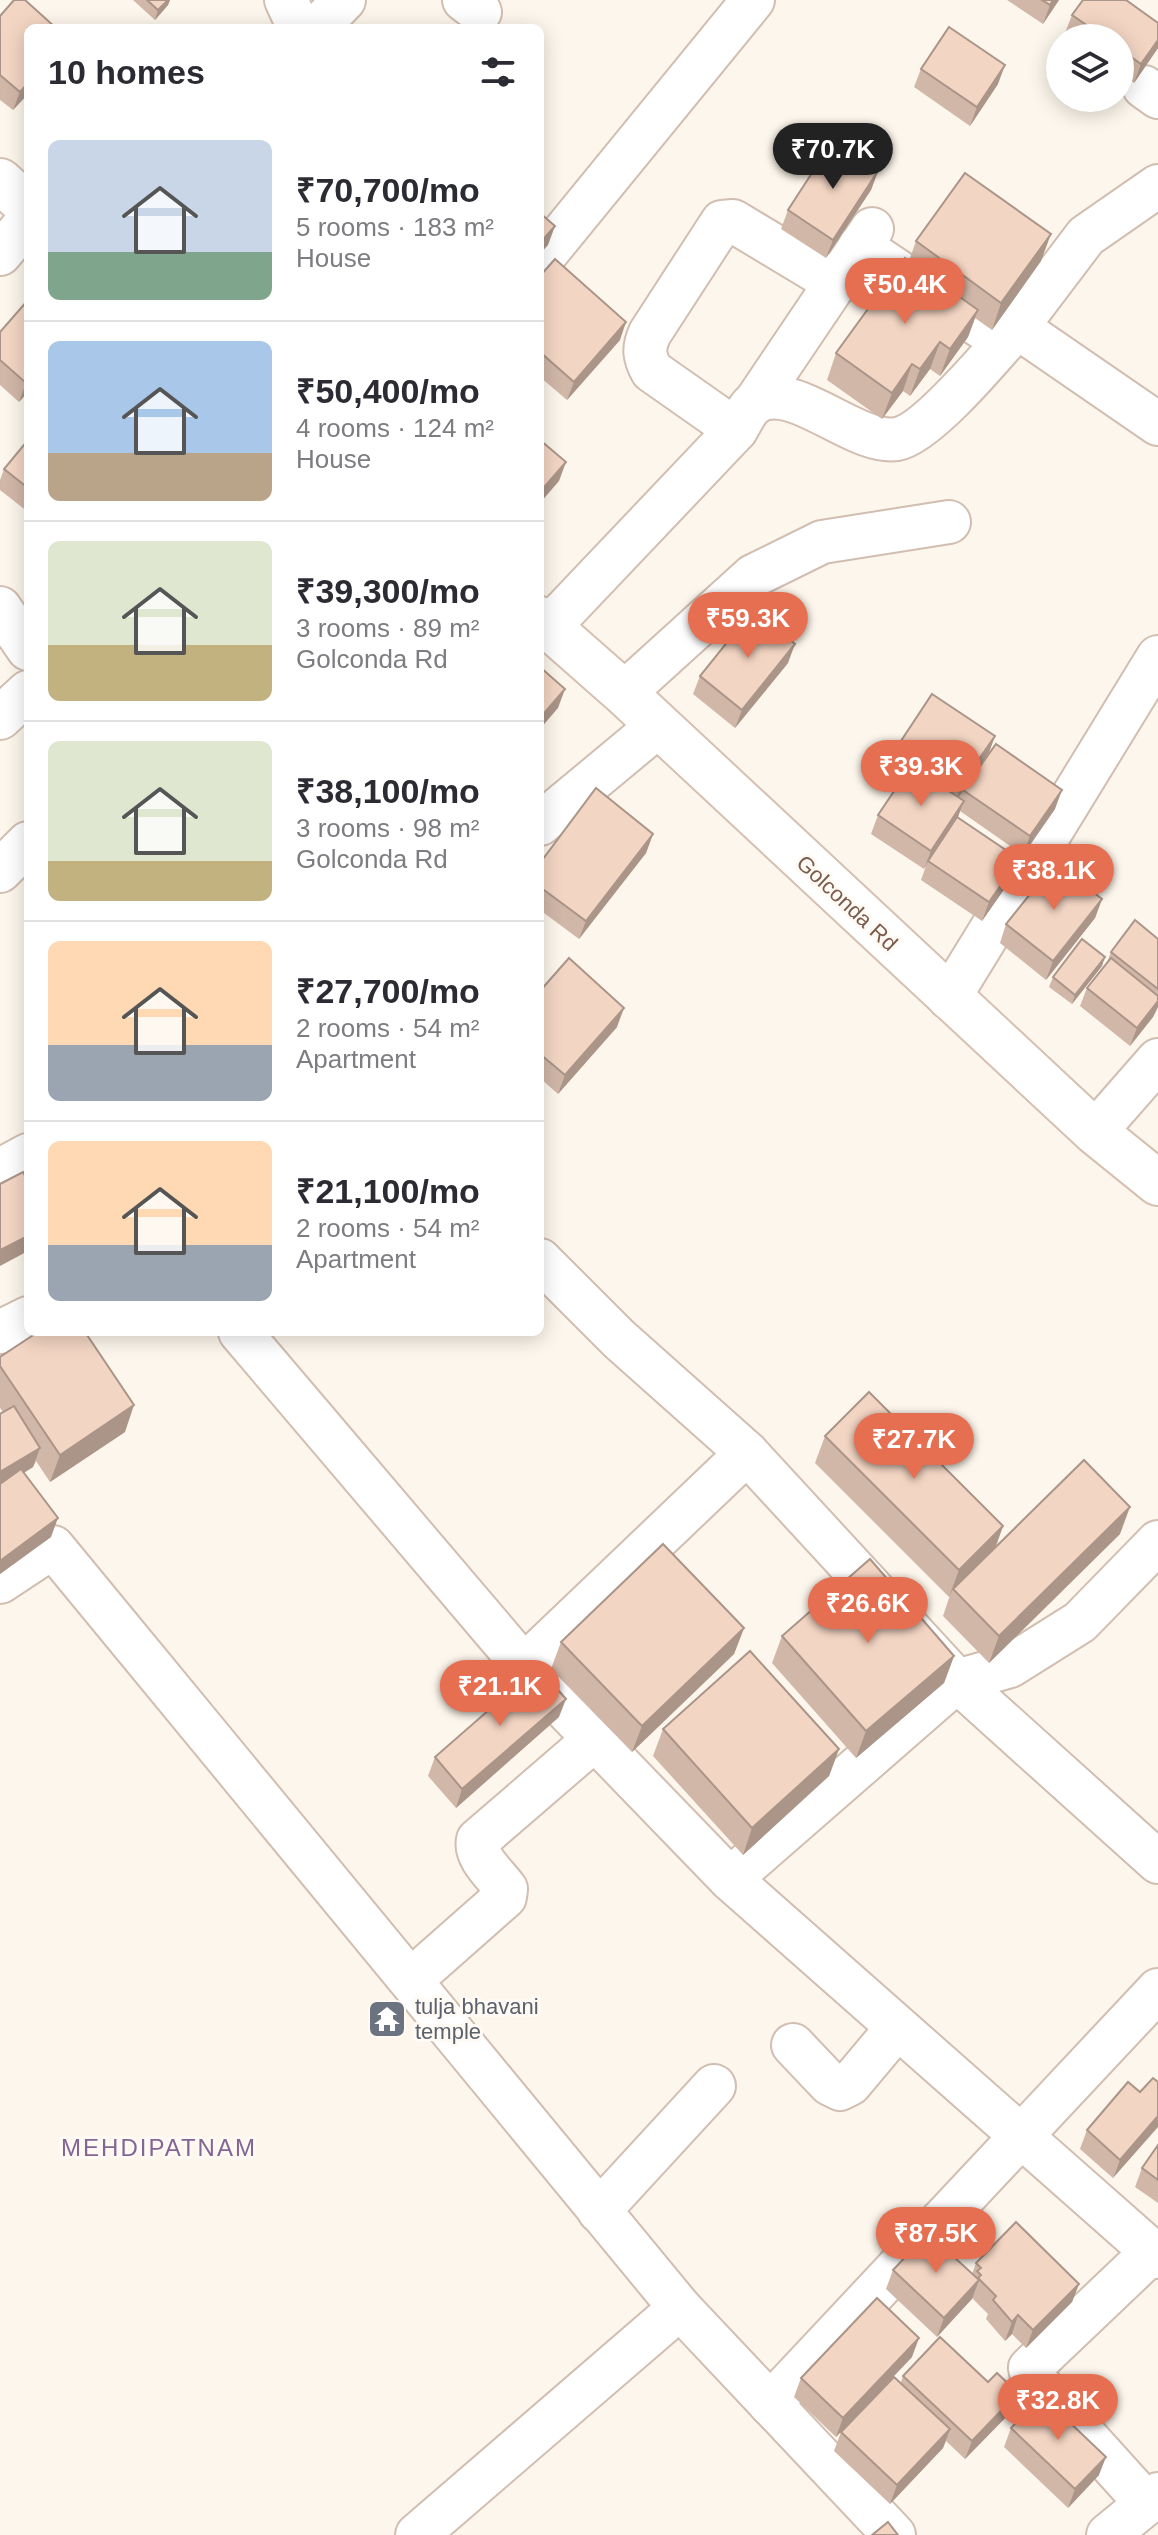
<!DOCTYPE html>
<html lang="en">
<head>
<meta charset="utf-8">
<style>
  :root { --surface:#fff; --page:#f7f7f7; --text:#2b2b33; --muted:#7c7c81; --line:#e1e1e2; --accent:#e76f51 }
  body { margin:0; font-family:Helvetica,sans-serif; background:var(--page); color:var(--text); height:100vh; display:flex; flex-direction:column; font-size:30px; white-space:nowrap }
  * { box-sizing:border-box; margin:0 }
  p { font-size:26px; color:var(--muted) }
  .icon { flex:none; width:44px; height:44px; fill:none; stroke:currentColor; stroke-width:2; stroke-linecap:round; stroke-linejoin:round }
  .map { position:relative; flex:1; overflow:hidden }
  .drawer { position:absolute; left:24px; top:24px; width:520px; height:1312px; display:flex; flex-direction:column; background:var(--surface); border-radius:12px; box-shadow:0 4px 20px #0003 }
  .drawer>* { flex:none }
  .tools { position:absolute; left:1046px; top:24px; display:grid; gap:16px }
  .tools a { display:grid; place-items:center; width:88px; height:88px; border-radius:50%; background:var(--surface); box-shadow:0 4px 20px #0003; font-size:40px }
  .price { position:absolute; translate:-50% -68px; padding:0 18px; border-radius:28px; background:var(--accent); color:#fff; font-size:26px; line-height:52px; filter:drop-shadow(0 2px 4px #0008) }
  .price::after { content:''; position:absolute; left:50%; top:48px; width:24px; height:18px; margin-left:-12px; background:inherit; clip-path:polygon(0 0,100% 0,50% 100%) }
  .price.selected { background:#222; color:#fff }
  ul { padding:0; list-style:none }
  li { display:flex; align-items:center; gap:24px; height:200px; padding:0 24px }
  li+li { border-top:2px solid var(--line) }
  li span { display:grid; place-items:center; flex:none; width:224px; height:160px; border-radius:12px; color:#555 }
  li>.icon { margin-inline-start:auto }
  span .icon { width:96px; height:96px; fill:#fffc; stroke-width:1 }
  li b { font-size:34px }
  h2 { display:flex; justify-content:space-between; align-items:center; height:96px; padding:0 24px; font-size:34px }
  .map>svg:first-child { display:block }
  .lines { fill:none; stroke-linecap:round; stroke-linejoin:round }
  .minor-casing { stroke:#d1beb0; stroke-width:46 }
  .secondary-casing { stroke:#d6c0b0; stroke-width:48 }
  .minor { stroke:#fff; stroke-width:42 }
  .secondary { stroke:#fff; stroke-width:44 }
  .wall { fill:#d1b7a8 }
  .shaded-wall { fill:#aa9588 }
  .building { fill:#f3d5c3; stroke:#aa9588; stroke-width:2 }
  .labels { text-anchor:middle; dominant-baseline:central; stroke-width:6; stroke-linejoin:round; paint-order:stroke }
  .street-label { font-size:22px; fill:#7a5c4d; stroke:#fffaf3 }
  .worship-label { font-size:22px; fill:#5b616d; stroke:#fffaf3; text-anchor:start }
  .neighbourhood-label { font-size:24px; letter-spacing:2px; fill:#846695; stroke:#fffaf3 }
</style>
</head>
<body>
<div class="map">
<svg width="1158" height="2535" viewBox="0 0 1158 2535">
  <rect width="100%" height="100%" fill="#fdf6ec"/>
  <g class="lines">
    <defs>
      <g id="minor">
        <polyline points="286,0 299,28"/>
        <polyline points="464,0 480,12"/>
        <polyline points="317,28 344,0"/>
        <polyline points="1144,87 1158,97"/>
        <polyline points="1158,186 1086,236 1017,327 1158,424"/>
        <polyline points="860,246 1004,342"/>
        <polyline points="0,254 28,221"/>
        <polyline points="540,261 753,0"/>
        <polyline points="754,404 872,229"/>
        <path d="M736,430l-84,-59c-8,-14 -9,-23 -2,-38l72,-111 11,-1 103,62"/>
        <polyline points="0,608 28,649"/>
        <path d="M549,627l187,-197c5,-8 11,-21 17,-26 37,-28 101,42 144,35 30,-5 98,-87 120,-112"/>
        <polyline points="624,693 753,576 822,542 949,522"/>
        <polyline points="0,718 28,692"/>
        <polyline points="540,824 658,726"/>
        <polyline points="0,871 28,843"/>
        <polyline points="949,998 1158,657"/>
        <polyline points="1095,1132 1158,1060"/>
        <polyline points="0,1170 28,1155"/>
        <polyline points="540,1260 619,1339 747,1453 957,1681 1010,1666 1080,1622 1158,1542"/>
        <polyline points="0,1332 28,1318"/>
        <polyline points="240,1332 524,1666 730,1879 1158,2257"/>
        <polyline points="0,1582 53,1547 680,2308 894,2535"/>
        <polyline points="524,1666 747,1453"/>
        <polyline points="730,1879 957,1681 1158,1862"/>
        <path d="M411,1980l94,-83 1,-8c-10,-14 -32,-32 -28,-49l117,-101"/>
        <polyline points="793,2045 830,2084 840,2089 850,2084 897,2028"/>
        <polyline points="599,2211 714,2086"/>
        <polyline points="770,2404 1158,1990"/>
        <polyline points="1146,2503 1032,2377 1030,2368 1152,2252"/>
        <polyline points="417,2535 680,2308"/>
        <polyline points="1108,2535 1158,2494"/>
      </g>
      <g id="secondary">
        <polyline points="0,181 28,206"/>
        <polyline points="540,619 624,693 1095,1132 1158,1183"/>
      </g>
    </defs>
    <use href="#minor" class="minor-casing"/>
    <use href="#secondary" class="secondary-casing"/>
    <use href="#minor" class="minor"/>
    <use href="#secondary" class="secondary"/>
  </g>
  <g class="wall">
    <polygon points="133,0 170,0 168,5 155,20"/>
    <polygon points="1007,0 1059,0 1043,24"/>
    <polygon points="1072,15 1158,23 1158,48 1134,83 1120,72 1120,38 1072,38 1065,33"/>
    <polygon points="0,16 28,28 28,94 13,110 0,100"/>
    <polygon points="921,69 998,84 970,126 914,87"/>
    <polygon points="878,171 871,190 826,258 781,229 788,210"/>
    <polygon points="916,241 1041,261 992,330 975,318 968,337 940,376 930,369 910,396 903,391 882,419 827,380 836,353 909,261"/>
    <polygon points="540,276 620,340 567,400 540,377"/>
    <polygon points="28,300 28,392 19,402 0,385 0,332"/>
    <polygon points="28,440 28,512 0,490 0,480 4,469"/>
    <polygon points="788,663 735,728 693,694 700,676"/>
    <polygon points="995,736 988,755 1055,809 1023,855 960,811 958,818 1019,859 1012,878 982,921 921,880 926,866 924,869 871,834 878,815 907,772 892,762 899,744"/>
    <polygon points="653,834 646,853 579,939 540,910 540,863"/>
    <polygon points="1102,899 1095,918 1046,980 1000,943 1006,924"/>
    <polygon points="1158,939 1158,1007 1153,1017 1130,1046 1080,1006 1087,988 1106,965 1111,952"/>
    <polygon points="1102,966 1072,1004 1049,987 1053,977"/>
    <polygon points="540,991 617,1027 558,1094 540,1078"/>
    <polygon points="28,1166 28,1251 24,1173"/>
    <polygon points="0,1357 125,1432 50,1482 36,1461 33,1467 24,1473 51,1537 0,1574 0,1414 3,1412 0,1408"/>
    <polygon points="825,1436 1003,1526 996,1547 1120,1534 989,1663 943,1616 950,1595 949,1597 815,1463"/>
    <polygon points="744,1628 734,1654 632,1752 551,1669 561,1642"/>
    <polygon points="782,1636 954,1656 944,1683 856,1758 772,1663"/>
    <polygon points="559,1717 456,1808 428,1776 435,1757"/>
    <polygon points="663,1729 839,1749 829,1776 743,1855 653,1756"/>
    <polygon points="1153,2078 1113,2178 1080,2149 1087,2130 1140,2092"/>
    <polygon points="1158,2145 1158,2203 1135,2187 1142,2168"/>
    <polygon points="976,2263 1079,2284 1072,2302 1026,2348 1012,2334 1005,2341 986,2319 988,2314 972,2298 937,2337 886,2289 893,2270 972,2274"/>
    <polygon points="912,2357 836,2437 794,2397 801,2378"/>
    <polygon points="903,2376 988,2382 1018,2393 1011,2412 965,2459 946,2441 943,2448 890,2504 834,2451 841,2432 901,2382"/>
    <polygon points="1011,2428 1099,2475 1068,2508 1004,2447"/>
  </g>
  <g class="shaded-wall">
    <polygon points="168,0 170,0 168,5 155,20 158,10"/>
    <polygon points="1053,0 1059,0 1043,24 1050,5"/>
    <polygon points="1158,40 1158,48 1134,83 1141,64"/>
    <polygon points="1005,65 998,84 970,126 977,107"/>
    <polygon points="28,83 28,94 13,110 20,92"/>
    <polygon points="878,171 871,190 826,258 833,240"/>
    <polygon points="555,226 548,245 540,254 540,243"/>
    <polygon points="1051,234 1041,261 992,330 1001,303"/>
    <polygon points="978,310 968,337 940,376 950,349"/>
    <polygon points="626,322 620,340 567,400 574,382"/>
    <polygon points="940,342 930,369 910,396 920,369"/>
    <polygon points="912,364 903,391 882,419 892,393"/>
    <polygon points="28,381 28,392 19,402 26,383"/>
    <polygon points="566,462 559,481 540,503 540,492"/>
    <polygon points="795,644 788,663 735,728 742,710"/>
    <polygon points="565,689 558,708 540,729 540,718"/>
    <polygon points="995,736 988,755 954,804 961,785"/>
    <polygon points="1062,790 1055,809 1023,855 1030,836"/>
    <polygon points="964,801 957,819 928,861 924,869 931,851"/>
    <polygon points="653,834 646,853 579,939 586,921"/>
    <polygon points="1019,859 1012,878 982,921 989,902"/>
    <polygon points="1102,899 1095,918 1046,980 1053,961"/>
    <polygon points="1105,957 1102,966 1072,1004 1075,995"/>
    <polygon points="1158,1001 1158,1007 1153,1017 1130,1046 1137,1028"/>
    <polygon points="624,1008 617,1027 558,1094 565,1075"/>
    <polygon points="28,1236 28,1251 0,1266 0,1250"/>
    <polygon points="134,1405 125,1432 50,1482 60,1455"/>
    <polygon points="40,1448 33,1467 0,1487 0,1472"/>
    <polygon points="1130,1507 1120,1534 989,1663 999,1636"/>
    <polygon points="58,1518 51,1537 0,1574 0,1561"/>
    <polygon points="1003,1526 993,1553 953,1589 949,1597 959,1570"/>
    <polygon points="744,1628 734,1654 632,1752 642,1726"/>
    <polygon points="954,1656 944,1683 856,1758 866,1731"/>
    <polygon points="566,1699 559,1717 456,1808 462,1789"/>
    <polygon points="839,1749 829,1776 743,1855 752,1828"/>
    <polygon points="1158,2116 1158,2127 1113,2178 1120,2160"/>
    <polygon points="979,2280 972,2299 937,2337 944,2318"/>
    <polygon points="1079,2284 1072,2302 1026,2348 1033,2330"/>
    <polygon points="1018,2315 1012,2334 1005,2341 1012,2322"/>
    <polygon points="919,2338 912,2357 836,2437 843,2418"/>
    <polygon points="1018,2393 1011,2412 965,2459 972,2441"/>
    <polygon points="950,2429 943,2448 890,2504 897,2485"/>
    <polygon points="1106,2457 1099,2475 1068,2508 1075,2489"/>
  </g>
  <g class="building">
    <polygon points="14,0 25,0 56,28 28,28 28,83 20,92 0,75 0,16"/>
    <polygon points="147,0 168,0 158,10"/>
    <polygon points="1042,0 1053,0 1050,5"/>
    <polygon points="1083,0 1126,0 1158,23 1158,40 1141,64 1120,49 1120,38 1105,38 1072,15"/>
    <polygon points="949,27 1005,65 977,107 921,69"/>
    <polygon points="832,142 878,171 833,240 788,210"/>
    <polygon points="965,173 1051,234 1001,303 916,241"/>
    <polygon points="540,213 555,226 540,243"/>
    <polygon points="905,258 978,310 950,349 940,342 920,369 912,364 892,393 836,353"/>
    <polygon points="555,259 626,322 574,382 540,352 540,276"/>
    <polygon points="28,300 28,381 26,383 0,360 0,332"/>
    <polygon points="28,440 28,488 4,469"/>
    <polygon points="540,440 566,462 540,492"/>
    <polygon points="753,610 795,644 742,710 700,676"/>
    <polygon points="540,667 565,689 540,718"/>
    <polygon points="932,694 995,736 961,785 899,744"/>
    <polygon points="996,744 1062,790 1030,836 963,790"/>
    <polygon points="911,766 964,801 931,851 878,815"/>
    <polygon points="596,788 653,834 586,921 540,887 540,863"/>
    <polygon points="957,817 1019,859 989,902 928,861"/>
    <polygon points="1055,863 1102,899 1053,961 1006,924"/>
    <polygon points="1135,920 1158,939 1158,989 1111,952"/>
    <polygon points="1082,939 1105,957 1075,995 1053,977"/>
    <polygon points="569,958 624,1008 565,1075 540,1054 540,991"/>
    <polygon points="1111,958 1158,996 1158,1001 1137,1028 1087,988"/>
    <polygon points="23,1172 28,1181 28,1236 0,1250 0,1184"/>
    <polygon points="38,1332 85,1332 134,1405 60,1455 0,1366 0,1357"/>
    <polygon points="869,1392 1003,1526 959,1570 825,1436"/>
    <polygon points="14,1406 40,1448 0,1472 0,1414"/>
    <polygon points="1084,1460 1130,1507 999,1636 953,1589"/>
    <polygon points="21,1469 58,1518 0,1561 0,1484"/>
    <polygon points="663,1544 744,1628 642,1726 561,1642"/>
    <polygon points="870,1559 954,1656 866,1731 782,1636"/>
    <polygon points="750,1651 839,1749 752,1828 663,1729"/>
    <polygon points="538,1667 566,1699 462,1789 435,1757"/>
    <polygon points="1153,2078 1158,2082 1158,2116 1120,2160 1087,2130 1128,2082 1140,2092"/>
    <polygon points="1158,2145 1158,2180 1142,2168"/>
    <polygon points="1016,2222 1079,2284 1033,2330 1018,2315 1012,2322 993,2300 996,2296 978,2278 981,2275 977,2271 981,2268 976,2263"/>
    <polygon points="928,2233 979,2280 944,2318 893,2270"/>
    <polygon points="877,2298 919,2338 843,2418 801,2378"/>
    <polygon points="940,2337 988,2382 997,2373 1018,2393 972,2441 903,2376"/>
    <polygon points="894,2377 950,2429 897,2485 841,2432"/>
    <polygon points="1042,2396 1106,2457 1075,2489 1011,2428"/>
    <polygon points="888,2522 898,2535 872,2535"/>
  </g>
  <defs>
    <symbol id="temple-square" viewBox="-11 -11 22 22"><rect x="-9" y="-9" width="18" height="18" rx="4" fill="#6b7280" stroke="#fffaf3"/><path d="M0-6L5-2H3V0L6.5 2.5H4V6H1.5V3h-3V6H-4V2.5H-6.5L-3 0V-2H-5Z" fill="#fff"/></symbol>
  </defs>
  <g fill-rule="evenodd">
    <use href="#temple-square" x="365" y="1997" width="44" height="44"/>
  </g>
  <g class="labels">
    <g class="street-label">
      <text transform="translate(847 903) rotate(43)">Golconda Rd</text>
    </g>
    <g class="worship-label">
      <text x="415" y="2006">tulja bhavani<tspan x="415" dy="25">temple</tspan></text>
    </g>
    <g class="neighbourhood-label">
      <text x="159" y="2147">MEHDIPATNAM</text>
    </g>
  </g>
</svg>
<div class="tools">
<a><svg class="icon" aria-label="layers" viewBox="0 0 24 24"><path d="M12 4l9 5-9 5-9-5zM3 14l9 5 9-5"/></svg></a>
</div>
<b class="price selected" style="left:833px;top:191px">₹70.7K</b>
<b class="price" style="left:905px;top:326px">₹50.4K</b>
<b class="price" style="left:748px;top:660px">₹59.3K</b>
<b class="price" style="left:921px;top:808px">₹39.3K</b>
<b class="price" style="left:1054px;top:912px">₹38.1K</b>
<b class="price" style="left:914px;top:1481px">₹27.7K</b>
<b class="price" style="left:868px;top:1645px">₹26.6K</b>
<b class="price" style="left:500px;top:1728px">₹21.1K</b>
<b class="price" style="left:936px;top:2275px">₹87.5K</b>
<b class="price" style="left:1058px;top:2442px">₹32.8K</b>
<section class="drawer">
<h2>10 homes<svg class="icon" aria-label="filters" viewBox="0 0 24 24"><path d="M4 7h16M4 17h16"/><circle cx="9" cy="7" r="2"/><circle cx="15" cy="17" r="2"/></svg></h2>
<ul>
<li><span style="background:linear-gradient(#c9d6e8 70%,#7fa58c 0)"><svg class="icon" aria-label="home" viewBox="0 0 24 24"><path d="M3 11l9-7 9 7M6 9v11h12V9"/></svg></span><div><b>₹70,700/mo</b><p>5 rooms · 183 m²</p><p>House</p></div></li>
<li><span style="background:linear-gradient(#a9c7e8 70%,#b9a48a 0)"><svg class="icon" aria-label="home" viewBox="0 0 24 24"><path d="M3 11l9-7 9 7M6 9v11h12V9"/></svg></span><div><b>₹50,400/mo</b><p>4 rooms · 124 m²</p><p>House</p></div></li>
<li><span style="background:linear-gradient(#dfe7d0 65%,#c2b280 0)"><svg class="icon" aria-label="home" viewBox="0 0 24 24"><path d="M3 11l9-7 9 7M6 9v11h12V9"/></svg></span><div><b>₹39,300/mo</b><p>3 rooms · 89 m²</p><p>Golconda Rd</p></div></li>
<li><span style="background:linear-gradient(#dfe7d0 75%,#c2b280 0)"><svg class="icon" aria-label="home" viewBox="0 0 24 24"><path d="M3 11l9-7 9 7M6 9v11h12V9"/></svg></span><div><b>₹38,100/mo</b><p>3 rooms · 98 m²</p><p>Golconda Rd</p></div></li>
<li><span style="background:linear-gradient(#ffd9b3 65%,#9aa5b1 0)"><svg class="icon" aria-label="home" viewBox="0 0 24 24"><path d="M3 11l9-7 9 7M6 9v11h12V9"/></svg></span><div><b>₹27,700/mo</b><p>2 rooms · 54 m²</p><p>Apartment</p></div></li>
<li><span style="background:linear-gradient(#ffd9b3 65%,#9aa5b1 0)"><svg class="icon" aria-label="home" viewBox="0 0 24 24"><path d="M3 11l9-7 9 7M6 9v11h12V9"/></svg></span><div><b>₹21,100/mo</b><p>2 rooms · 54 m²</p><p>Apartment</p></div></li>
</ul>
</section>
</div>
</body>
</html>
